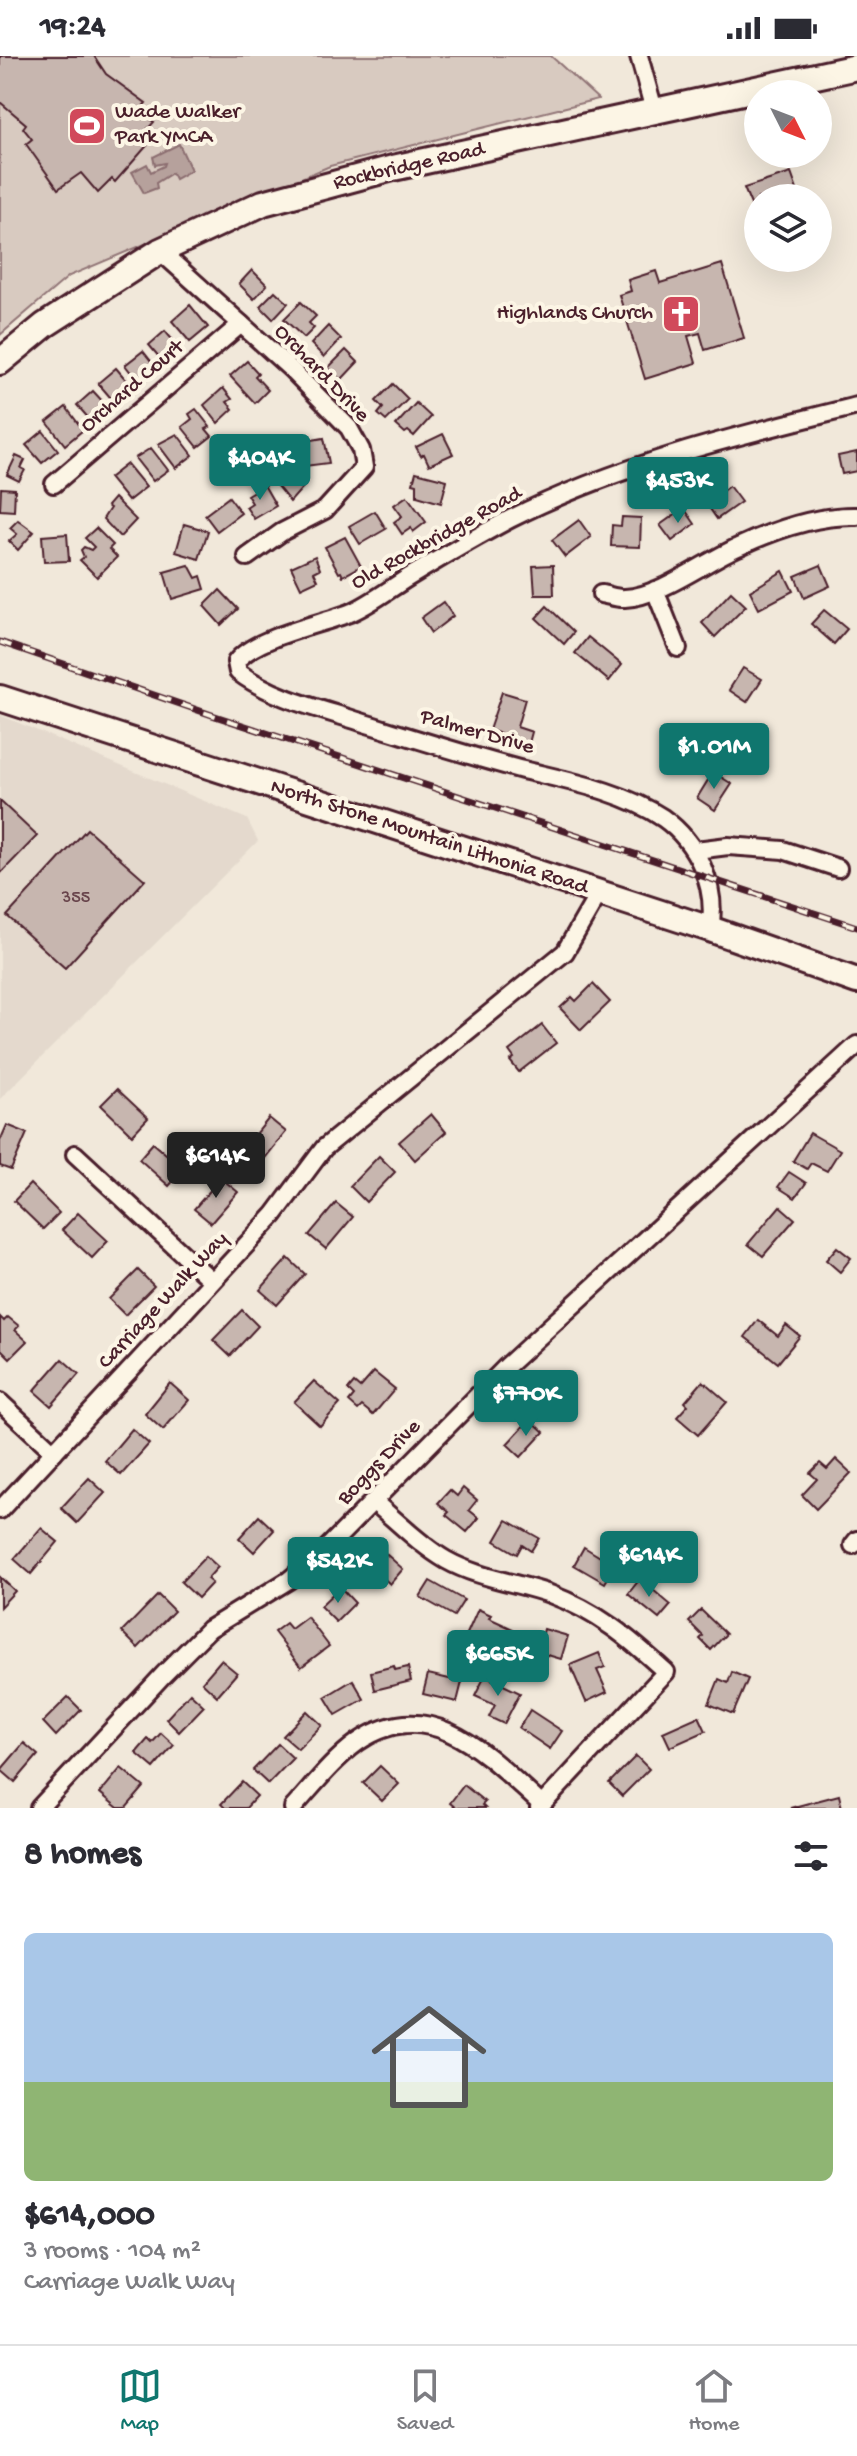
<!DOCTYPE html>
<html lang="en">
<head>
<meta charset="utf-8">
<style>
  :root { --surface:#fff; --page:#f7f7f7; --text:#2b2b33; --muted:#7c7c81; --line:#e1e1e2; --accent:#0f766e }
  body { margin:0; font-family:"Gochi Hand",sans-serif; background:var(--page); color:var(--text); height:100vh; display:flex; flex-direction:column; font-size:30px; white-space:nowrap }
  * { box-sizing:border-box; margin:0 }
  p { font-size:26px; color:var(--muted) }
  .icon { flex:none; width:44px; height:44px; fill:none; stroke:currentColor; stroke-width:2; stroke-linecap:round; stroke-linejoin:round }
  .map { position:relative; height:1752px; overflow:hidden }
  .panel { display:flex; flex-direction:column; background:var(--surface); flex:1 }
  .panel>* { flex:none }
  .needle { width:52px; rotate:132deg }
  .tools { position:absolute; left:744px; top:24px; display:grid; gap:16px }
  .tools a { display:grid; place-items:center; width:88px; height:88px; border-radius:50%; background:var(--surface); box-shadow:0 8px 32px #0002; font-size:40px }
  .price { position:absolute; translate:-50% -68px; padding:0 18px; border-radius:8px; background:var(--accent); color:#fff; font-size:26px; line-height:52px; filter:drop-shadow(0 2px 4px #0008) }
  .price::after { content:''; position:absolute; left:50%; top:48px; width:24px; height:18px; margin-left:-12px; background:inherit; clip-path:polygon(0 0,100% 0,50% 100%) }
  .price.active { background:#222; color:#fff }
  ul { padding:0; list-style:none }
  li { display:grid; align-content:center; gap:16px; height:424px; padding:0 24px }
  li+li { border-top:2px solid var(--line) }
  li span { display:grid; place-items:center; height:248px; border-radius:12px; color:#555 }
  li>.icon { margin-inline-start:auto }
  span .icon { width:144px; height:144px; fill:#fffc; stroke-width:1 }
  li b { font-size:34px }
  h2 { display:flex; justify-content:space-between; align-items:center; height:96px; padding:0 24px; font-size:34px }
  .status { display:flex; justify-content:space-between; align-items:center; height:56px; padding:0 40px; background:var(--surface); direction:ltr }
  .status svg { height:22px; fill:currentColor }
  .tabs { display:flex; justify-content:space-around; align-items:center; height:112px; border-top:2px solid var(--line); background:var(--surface); font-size:22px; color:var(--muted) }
  .tabs a { display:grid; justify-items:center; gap:4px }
  .tabs .active { color:var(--accent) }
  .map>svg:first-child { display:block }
  .built { fill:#e4d9cd }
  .green { fill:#d8cac0; stroke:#917476; stroke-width:2 }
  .water { fill:#b6a19c; stroke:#8b6d6f; stroke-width:2 }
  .building { fill:#c7b6af; stroke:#4a1f2b; stroke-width:2 }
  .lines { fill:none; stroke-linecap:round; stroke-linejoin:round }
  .street-casing { stroke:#4a1f2b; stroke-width:22 }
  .secondary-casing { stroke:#4a1f2b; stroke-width:30 }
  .street { stroke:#fcf5e5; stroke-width:16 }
  .secondary { stroke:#fcf5e5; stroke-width:24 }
  .rail-casing { stroke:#4a1f2b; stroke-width:7 }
  .rail { stroke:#fcf5e5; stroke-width:4; stroke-dasharray:12; stroke-linecap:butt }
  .labels { text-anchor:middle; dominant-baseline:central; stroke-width:8; stroke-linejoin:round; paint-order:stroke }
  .number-label { font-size:18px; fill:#69454c }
  .poi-label { font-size:22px; fill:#4a1f2b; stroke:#fcf5e5; text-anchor:start }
  .street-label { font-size:22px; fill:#4a1f2b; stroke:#fcf5e5 }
</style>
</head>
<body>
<div class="status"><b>19:24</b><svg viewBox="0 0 49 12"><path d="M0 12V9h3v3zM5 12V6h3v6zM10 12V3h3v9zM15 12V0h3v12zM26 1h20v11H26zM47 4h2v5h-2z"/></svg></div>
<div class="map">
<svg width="857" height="1752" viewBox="0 0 857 1752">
  <rect width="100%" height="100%" fill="#f1e8da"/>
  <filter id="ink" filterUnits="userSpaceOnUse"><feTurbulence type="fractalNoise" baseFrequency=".0125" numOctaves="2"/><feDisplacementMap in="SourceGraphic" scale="16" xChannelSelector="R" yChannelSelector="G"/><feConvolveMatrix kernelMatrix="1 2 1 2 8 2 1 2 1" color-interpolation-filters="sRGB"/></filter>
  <g filter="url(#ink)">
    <polygon class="built" points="0,659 247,763 258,785 0,1043"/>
    <polygon class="green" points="0,0 551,0 598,43 330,110 69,220 0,279"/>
    <polygon class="water" points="179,88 191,114 175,123 172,117 156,127 157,132 144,137 132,116 147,108 151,116 164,110 165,107 155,109 153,101"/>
    <g class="building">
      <polygon points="0,0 94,0 106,18 146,47 139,55 154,66 144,77 152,84 115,126 112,123 98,137 81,117 58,133 26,88 32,83 23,72 26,68 0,46"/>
      <polygon points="791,117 800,142 758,142 758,149 752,151 744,132"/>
      <polygon points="722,208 744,282 705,294 700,277 688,280 696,307 645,323 619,239 631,235 628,224 656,215 660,227"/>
      <polygon points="252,214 267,229 254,243 239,228"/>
      <polygon points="275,235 288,247 273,263 260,250"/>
      <polygon points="301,246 316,260 309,267 314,272 304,282 284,263"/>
      <polygon points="190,249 208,271 190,286 172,265"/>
      <polygon points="328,270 341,283 324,301 311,288"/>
      <polygon points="165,275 181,294 165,308 149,289"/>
      <polygon points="346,294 358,306 341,324 328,312"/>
      <polygon points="143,295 158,314 140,328 125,309"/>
      <polygon points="247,305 258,317 255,320 268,334 255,347 230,320"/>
      <polygon points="116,312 134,333 116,348 98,327"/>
      <polygon points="393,328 408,343 386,365 378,358 383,352 376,345"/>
      <polygon points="223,332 232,343 227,346 233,353 218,367 204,349"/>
      <polygon points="93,335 105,348 90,364 77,349"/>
      <polygon points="416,347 431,361 414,380 408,375 405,377 396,369"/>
      <polygon points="66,351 83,374 65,389 47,366"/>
      <polygon points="196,353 210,371 206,373 212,380 198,391 182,371 192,363 189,358"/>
      <polygon points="43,375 58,394 42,407 26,389"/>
      <polygon points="177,378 193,399 176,412 158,388"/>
      <polygon points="443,378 453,398 429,409 424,398 421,400 416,391"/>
      <polygon points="324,382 329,407 305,410 300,386"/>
      <polygon points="151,392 168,414 153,425 135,402"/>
      <polygon points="857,396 857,415 842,418 838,400"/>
      <polygon points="16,400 25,404 21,412 25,414 19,425 7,419"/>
      <polygon points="127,408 146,431 128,445 109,422"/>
      <polygon points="288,409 305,429 290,446 271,423"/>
      <polygon points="416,416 447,424 441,447 417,440 417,428 413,427"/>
      <polygon points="264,429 276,450 254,463 246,451 252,447 247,439"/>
      <polygon points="729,430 741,446 717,463 706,447"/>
      <polygon points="1,432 15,433 14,455 0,454"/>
      <polygon points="407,440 426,466 413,476 411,472 402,478 394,466 402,460 394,449"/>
      <polygon points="229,441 241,457 217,475 205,459"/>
      <polygon points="114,442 136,464 120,481 103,463 110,452 107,450"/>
      <polygon points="684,452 695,468 672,485 660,469"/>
      <polygon points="375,455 386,473 360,488 349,470"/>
      <polygon points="622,461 641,462 640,491 611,490 612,469 621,470"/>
      <polygon points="18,464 34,476 18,494 9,485 17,478 10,472"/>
      <polygon points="579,464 591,481 565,501 552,484"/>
      <polygon points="184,468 208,475 199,503 176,496"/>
      <polygon points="96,472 113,489 109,493 117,501 97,521 80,504 84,501 81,494 84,491 91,494 94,491 85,482"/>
      <polygon points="67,478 69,505 44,506 42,480"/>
      <polygon points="345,481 361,510 343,520 341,516 339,517 325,491"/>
      <polygon points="315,500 320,513 314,516 318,524 301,532 291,511"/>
      <polygon points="189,509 196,522 201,520 205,533 172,543 164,516"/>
      <polygon points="553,509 554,539 535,539 533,510"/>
      <polygon points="821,509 830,530 804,542 795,520"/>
      <polygon points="783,515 793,535 759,553 750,535"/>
      <polygon points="220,534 238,553 221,569 204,550"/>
      <polygon points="731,536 746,550 715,581 702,567"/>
      <polygon points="443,546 453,560 431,577 421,562"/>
      <polygon points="547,550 574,576 564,588 536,562"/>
      <polygon points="824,554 847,573 834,588 811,568"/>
      <polygon points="588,581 622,609 609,625 575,597"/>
      <polygon points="743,612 762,623 747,646 729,634"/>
      <polygon points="502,636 525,643 517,671 532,676 529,687 489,674"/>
      <polygon points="713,716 732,728 715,754 697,742"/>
      <polygon points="0,745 37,780 0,818"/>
      <polygon points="87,773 145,824 65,912 7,860"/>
      <polygon points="593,928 610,946 581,974 560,952 572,941 576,945"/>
      <polygon points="542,969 556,987 519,1016 510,1005 514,1002 509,995"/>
      <polygon points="117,1033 148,1062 132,1079 101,1049"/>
      <polygon points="431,1058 446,1076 415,1104 399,1086"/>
      <polygon points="269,1062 286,1076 261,1107 244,1093"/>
      <polygon points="7,1069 27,1077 11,1114 0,1110 0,1085"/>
      <polygon points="810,1077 840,1094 827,1115 811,1107 807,1113 793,1105"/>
      <polygon points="153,1087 184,1113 169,1130 139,1103"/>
      <polygon points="379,1100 395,1116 366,1146 350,1130"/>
      <polygon points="789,1116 806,1127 795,1142 778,1131"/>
      <polygon points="221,1122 238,1136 211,1167 194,1153"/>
      <polygon points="30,1128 59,1157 43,1173 14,1145"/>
      <polygon points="336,1147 353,1161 326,1193 309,1179"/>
      <polygon points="780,1150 795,1163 763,1200 748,1188"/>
      <polygon points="78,1157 108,1185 92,1202 62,1174"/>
      <polygon points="837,1191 851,1202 840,1216 826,1204"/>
      <polygon points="288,1202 305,1218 277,1249 260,1234"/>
      <polygon points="138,1214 154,1230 125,1259 109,1243"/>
      <polygon points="242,1254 258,1270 230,1300 213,1284"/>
      <polygon points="0,1261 4,1265 8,1261 19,1270 15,1274 27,1285 10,1302 0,1292"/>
      <polygon points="758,1264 778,1280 786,1269 800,1280 778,1307 745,1281"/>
      <polygon points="62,1303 79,1318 51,1350 34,1335"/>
      <polygon points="374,1316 395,1333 373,1359 362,1350 358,1354 349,1346 354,1340 348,1334 354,1327 360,1332"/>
      <polygon points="314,1325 340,1348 320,1370 294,1346"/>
      <polygon points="703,1325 727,1346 698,1379 677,1361 688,1349 685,1346"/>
      <polygon points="170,1327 189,1344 163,1374 145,1358"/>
      <polygon points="530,1363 544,1376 521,1401 507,1388"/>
      <polygon points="132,1373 149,1388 121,1419 105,1405"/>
      <polygon points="836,1403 851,1417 816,1453 802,1439 817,1423 810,1417 820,1407 827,1413"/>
      <polygon points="89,1422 105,1437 77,1467 61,1452"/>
      <polygon points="463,1432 477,1444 469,1454 479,1462 467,1476 446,1459 449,1456 438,1447 450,1434 457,1440"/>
      <polygon points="259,1460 274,1474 254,1496 239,1482"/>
      <polygon points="507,1464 539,1482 531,1495 522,1489 517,1498 495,1485"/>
      <polygon points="41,1472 58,1486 31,1518 14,1503"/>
      <polygon points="376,1489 403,1513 390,1528 363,1504"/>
      <polygon points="584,1491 615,1510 605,1527 574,1509"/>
      <polygon points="206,1500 218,1511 207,1523 212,1527 198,1542 181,1526"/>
      <polygon points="0,1521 15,1535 0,1551"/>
      <polygon points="640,1523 671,1549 659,1563 628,1538"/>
      <polygon points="430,1525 464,1544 454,1560 420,1541"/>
      <polygon points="340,1531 355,1547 336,1566 320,1550"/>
      <polygon points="158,1539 174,1555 138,1592 122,1576"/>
      <polygon points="478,1553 491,1559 489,1562 513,1573 503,1596 466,1580"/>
      <polygon points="701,1554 726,1578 711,1594 700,1583 703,1580 689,1566"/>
      <polygon points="307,1561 329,1590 301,1611 274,1576 286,1567 291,1573"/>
      <polygon points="544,1573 568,1580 561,1603 524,1592 529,1576 542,1580"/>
      <polygon points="599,1597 605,1611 597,1614 607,1636 586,1646 570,1609"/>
      <polygon points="221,1604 237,1617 217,1640 202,1626"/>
      <polygon points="394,1610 395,1614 408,1611 411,1625 375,1634 371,1616"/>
      <polygon points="732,1616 748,1623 733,1658 709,1648 719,1623 728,1627"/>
      <polygon points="428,1618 462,1626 457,1646 423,1638"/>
      <polygon points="485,1620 520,1637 504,1668 489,1661 495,1649 475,1640"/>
      <polygon points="353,1624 364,1643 336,1659 325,1641"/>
      <polygon points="190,1637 204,1650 179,1676 166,1663"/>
      <polygon points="68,1641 81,1654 56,1680 43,1666"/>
      <polygon points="530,1654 562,1675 550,1693 519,1672"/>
      <polygon points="307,1655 322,1669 298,1693 283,1680"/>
      <polygon points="699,1660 706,1675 670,1691 663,1676"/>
      <polygon points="161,1677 174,1689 154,1712 136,1697 148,1683 152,1687"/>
      <polygon points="24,1687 38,1699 15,1726 1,1714"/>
      <polygon points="278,1688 293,1702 268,1728 253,1714"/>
      <polygon points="636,1700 649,1713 622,1740 609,1727"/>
      <polygon points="380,1710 399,1728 382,1745 363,1727"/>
      <polygon points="121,1712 144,1731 126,1752 118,1752 100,1737"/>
      <polygon points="242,1726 257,1740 246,1752 225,1752 221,1748"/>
      <polygon points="464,1729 485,1746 482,1749 485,1752 456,1752 450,1747"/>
      <polygon points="839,1739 842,1752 790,1752"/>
    </g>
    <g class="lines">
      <defs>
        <g id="street">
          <polyline points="639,0 654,54"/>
          <polyline points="160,195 291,313 349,372 361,394 364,411 325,454 282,476 247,501"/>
          <polyline points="54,428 241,268"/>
          <polyline points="655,534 678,592"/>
          <path d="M601,538c7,1 17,5 24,4 34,-1 81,-37 113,-51 36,-17 79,-32 119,-31"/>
          <polyline points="696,794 728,790 783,794 838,812"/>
          <path d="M710,873c8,-42 -13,-87 -47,-111 -42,-28 -96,-37 -144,-49 -53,-14 -106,-31 -158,-47 -43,-14 -87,-23 -123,-50l-2,-10c18,-25 87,-38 116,-50 20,-9 39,-24 57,-35 33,-20 67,-40 101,-58 109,-55 229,-84 347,-113"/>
          <polyline points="75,1098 212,1225"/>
          <polyline points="0,1346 54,1396"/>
          <path d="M374,1446c23,19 46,43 72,58 32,18 69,22 104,34 48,18 79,44 116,78l-127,136"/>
          <polyline points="0,1454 274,1159 324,1092 565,896 599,837"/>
          <polyline points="853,1489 857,1484"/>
          <polyline points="39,1752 164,1618 209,1573 289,1524 323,1496 507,1310 857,989"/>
          <path d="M293,1752c20,-22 40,-48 65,-66 74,-51 132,16 184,63"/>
        </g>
        <g id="secondary">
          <polyline points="0,306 45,269 160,195 263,147 393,112 857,11"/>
          <polyline points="0,642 710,873 857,925"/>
        </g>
      </defs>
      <use href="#street" class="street-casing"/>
      <use href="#secondary" class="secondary-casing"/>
      <use href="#street" class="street"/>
      <use href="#secondary" class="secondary"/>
      <defs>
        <polyline id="rail" points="0,586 212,659 857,871"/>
      </defs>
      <use href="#rail" class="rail-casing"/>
      <use href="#rail" class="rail"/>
    </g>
  </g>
  <defs>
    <symbol id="stadium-square" viewBox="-11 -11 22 22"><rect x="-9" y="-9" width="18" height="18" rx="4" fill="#d1495b" stroke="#fcf5e5"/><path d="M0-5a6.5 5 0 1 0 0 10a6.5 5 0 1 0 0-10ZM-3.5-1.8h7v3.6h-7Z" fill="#fff"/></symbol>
    <symbol id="church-square" viewBox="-11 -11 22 22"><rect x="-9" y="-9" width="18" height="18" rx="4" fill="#d1495b" stroke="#fcf5e5"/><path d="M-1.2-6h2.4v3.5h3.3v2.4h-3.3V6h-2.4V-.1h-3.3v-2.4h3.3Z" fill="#fff"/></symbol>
  </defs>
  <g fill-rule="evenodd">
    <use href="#stadium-square" x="65" y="48" width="44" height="44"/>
    <use href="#church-square" x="659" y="236" width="44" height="44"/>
  </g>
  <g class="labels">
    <g class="number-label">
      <text x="76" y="842">355</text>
    </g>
    <g class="poi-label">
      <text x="115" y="57">Wade Walker<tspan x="115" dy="25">Park YMCA</tspan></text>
      <text x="653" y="258" text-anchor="end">Highlands Church</text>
    </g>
    <g class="street-label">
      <text transform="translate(409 111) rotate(-13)">Rockbridge Road</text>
      <text transform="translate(321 318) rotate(46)">Orchard Drive</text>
      <text transform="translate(133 331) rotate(-41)">Orchard Court</text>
      <text transform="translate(437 483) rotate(-29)">Old Rockbridge Road</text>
      <text transform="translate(477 677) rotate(16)">Palmer Drive</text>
      <text transform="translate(429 782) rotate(18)">North Stone Mountain Lithonia Road</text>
      <text transform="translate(164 1245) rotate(-47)">Carriage Walk Way</text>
      <text transform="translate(380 1407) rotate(-46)">Boggs Drive</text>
    </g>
  </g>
</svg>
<div class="tools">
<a><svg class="needle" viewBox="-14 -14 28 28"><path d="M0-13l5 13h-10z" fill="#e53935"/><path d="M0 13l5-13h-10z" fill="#7c7c81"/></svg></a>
<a><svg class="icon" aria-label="layers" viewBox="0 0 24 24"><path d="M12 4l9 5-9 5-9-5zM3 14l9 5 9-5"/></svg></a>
</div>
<b class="price" style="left:260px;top:446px">$404K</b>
<b class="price" style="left:678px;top:469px">$453K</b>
<b class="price" style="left:714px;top:735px">$1.01M</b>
<b class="price active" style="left:216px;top:1144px">$614K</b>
<b class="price" style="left:526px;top:1382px">$770K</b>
<b class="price" style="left:649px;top:1543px">$614K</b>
<b class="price" style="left:338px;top:1549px">$542K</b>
<b class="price" style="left:498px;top:1642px">$665K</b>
</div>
<section class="panel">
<h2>8 homes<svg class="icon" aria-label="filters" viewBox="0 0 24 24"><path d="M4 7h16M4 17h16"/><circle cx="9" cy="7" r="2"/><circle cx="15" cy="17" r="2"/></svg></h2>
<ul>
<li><span style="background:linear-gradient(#a9c7e8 60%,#8fb573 0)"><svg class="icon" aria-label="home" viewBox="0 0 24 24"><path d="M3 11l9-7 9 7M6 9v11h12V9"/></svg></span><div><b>$614,000</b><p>3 rooms · 104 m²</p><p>Carriage Walk Way</p></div></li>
</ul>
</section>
<nav class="tabs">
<a class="active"><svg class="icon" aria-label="map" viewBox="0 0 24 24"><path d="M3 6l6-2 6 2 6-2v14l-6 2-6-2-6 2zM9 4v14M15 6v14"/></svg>Map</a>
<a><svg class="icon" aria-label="saved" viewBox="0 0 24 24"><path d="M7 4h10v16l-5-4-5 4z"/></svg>Saved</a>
<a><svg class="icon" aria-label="home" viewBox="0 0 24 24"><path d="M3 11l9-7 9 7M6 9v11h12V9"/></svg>Home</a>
</nav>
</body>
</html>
